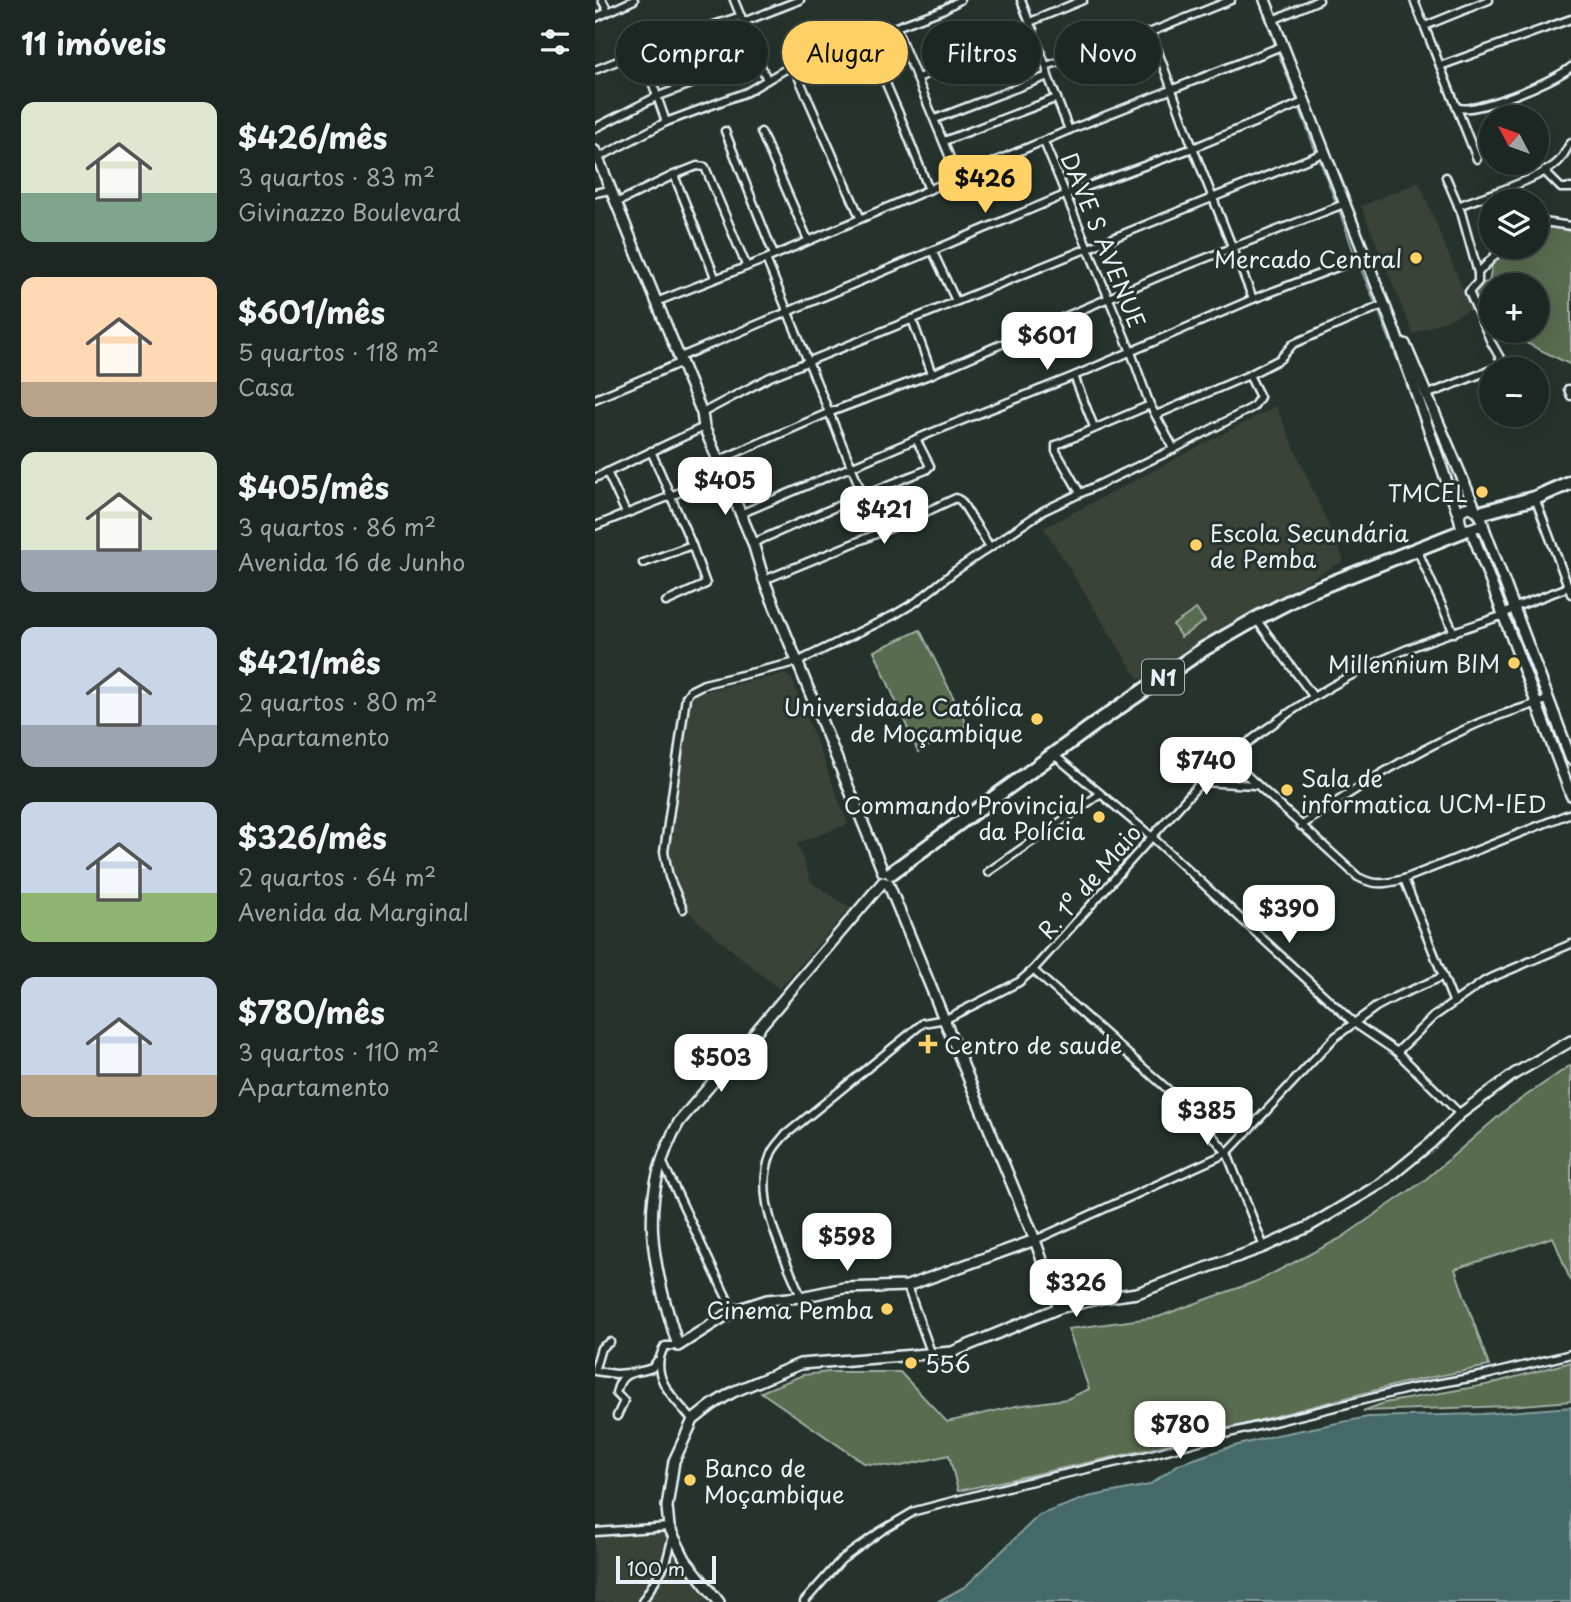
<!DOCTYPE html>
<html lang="pt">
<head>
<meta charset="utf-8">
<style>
  :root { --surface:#1c2622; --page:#252e2a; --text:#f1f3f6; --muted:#a0a5a5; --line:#3a4340; --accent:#ffd166 }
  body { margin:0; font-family:"Playpen Sans",sans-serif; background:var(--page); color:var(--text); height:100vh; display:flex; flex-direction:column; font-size:26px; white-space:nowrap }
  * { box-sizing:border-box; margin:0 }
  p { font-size:23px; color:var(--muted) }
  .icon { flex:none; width:38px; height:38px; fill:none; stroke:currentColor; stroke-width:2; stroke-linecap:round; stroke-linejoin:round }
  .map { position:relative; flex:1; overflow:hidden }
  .side { display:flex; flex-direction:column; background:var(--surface); width:595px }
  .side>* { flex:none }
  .banner { position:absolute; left:21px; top:21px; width:665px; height:63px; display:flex; gap:14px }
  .needle { width:46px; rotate:311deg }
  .tools { position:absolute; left:884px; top:105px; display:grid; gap:14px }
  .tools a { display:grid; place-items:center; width:70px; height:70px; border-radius:50%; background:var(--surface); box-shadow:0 7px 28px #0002,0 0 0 2px var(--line); font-size:35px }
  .scale { position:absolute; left:21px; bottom:18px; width:100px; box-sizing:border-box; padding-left:7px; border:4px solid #e8f1f8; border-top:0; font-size:19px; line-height:24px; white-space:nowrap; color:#e8f1f8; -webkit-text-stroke:5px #26332d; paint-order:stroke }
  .price { position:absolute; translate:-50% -60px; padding:0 16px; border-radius:14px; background:#fff; color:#222; font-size:23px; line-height:46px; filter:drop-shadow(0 2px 4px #0008) }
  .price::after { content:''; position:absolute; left:50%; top:42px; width:21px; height:16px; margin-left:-10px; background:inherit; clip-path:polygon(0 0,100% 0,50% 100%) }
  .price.active { background:var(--accent); color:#111 }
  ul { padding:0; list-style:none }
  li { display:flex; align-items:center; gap:21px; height:175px; padding:0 21px }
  li span { display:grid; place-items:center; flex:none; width:196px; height:140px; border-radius:14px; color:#555 }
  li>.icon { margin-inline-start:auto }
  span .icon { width:84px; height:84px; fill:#fffc; stroke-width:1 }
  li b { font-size:30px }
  h2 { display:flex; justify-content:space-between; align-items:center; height:84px; padding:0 21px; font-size:30px }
  .pill { padding:0 24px; border-radius:32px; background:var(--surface); box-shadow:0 7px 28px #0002,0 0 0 2px var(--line); font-size:24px; line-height:63px }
  .pill.active { background:var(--accent); color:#111 }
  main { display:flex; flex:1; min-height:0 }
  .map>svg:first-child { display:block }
  .built { fill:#3b4239 }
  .green { fill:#586c4f; stroke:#a0aea4; stroke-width:2 }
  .water { fill:#446968; stroke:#869fa2; stroke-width:2 }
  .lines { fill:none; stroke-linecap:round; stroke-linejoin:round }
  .stream { stroke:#869fa2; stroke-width:2 }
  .street-casing { stroke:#e8f1f8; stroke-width:11 }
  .secondary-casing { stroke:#e8f1f8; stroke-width:14 }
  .highway-casing { stroke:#e8f1f8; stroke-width:18 }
  .street { stroke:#26332d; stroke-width:6 }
  .secondary { stroke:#26332d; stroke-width:9 }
  .highway { stroke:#26332d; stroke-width:12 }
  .poi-dot { fill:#ffd166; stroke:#26332d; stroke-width:2.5 }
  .labels { text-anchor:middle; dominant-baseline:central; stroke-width:6; stroke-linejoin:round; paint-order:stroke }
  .shield { fill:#26332d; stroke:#aeb8bb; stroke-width:2 }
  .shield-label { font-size:21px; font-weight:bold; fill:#e8f1f8 }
  .street-label { font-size:23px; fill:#e8f1f8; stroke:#26332d }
  .poi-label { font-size:23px; fill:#e8f1f8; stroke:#26332d; text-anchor:end }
</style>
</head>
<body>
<main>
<section class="side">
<h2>11 imóveis<svg class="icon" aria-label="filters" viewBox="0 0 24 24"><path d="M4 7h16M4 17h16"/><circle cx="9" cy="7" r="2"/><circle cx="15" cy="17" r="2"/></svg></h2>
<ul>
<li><span style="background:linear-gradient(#dfe7d0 65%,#7fa58c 0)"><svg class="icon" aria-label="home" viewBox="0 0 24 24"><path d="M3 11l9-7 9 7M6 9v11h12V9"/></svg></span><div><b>$426/mês</b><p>3 quartos · 83 m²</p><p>Givinazzo Boulevard</p></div></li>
<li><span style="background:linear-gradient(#ffd9b3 75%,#b9a48a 0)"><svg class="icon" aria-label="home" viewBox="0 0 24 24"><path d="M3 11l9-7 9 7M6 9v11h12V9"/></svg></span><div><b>$601/mês</b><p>5 quartos · 118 m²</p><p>Casa</p></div></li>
<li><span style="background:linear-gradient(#dfe7d0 70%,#9aa5b1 0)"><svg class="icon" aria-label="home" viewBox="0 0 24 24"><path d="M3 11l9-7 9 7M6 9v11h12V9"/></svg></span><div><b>$405/mês</b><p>3 quartos · 86 m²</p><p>Avenida 16 de Junho</p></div></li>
<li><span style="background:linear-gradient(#c9d6e8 70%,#9aa5b1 0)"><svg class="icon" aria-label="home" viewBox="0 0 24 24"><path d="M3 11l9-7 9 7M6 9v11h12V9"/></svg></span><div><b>$421/mês</b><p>2 quartos · 80 m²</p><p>Apartamento</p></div></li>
<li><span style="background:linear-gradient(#c9d6e8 65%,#8fb573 0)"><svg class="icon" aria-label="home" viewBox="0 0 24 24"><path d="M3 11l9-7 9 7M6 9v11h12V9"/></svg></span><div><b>$326/mês</b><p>2 quartos · 64 m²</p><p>Avenida da Marginal</p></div></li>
<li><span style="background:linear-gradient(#c9d6e8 70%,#b9a48a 0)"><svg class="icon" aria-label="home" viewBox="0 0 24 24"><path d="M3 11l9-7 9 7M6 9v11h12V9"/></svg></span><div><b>$780/mês</b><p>3 quartos · 110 m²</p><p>Apartamento</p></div></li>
</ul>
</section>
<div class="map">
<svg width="976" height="1602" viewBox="0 0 976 1602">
  <rect width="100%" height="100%" fill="#26332d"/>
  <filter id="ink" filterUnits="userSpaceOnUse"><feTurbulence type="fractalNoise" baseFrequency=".0143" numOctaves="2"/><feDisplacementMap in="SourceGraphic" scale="14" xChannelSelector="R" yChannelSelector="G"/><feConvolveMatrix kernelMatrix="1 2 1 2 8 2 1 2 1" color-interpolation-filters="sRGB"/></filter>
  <g filter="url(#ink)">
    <g class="built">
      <polygon points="824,182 876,310 818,334 766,206"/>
      <polygon points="681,406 749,561 638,621 544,680 449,528"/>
      <polygon points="190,674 197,679 253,824 202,843 216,882 255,908 184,989 106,924 92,910 77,875 73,850 96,694"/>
      <polygon points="68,1524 83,1554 120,1602 0,1602 0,1534"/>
    </g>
    <g class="green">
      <polygon points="956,222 976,232 976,365 907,331 942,331 942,285 896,285 896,324 880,304 876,285 894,282 899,254 903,247 942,247 942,223"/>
      <polygon points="601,609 610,621 586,637 578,625"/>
      <polygon points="325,630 372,725 323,752 279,651"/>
      <polygon points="976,1065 976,1282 958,1237 860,1269 894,1366 812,1382 546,1451 363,1491 354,1455 302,1467 269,1463 166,1392 208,1375 234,1372 305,1372 352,1422 421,1406 472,1399 494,1389 473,1329 563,1317 665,1280 746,1238 830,1180 913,1108"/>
      <polygon points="976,1362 976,1401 914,1406 768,1411 789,1403 891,1385"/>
    </g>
    <polygon class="water" points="976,1407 976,1602 342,1602 371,1586 444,1515 493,1497 554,1485 584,1464 632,1448 682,1435 773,1417 887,1414"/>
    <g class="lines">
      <g class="stream">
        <polyline points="664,0 680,45"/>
        <polyline points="683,53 702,101"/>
        <polyline points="705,109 720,150"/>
        <polyline points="725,161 741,203"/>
        <polyline points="744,210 760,256"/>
        <polyline points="763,262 781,305"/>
        <polyline points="784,312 827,424"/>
      </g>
      <defs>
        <g id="street">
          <polyline points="7,0 13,11"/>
          <polyline points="139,0 172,80 198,65 347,10 365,0"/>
          <polyline points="426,0 451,66 556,32 636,0"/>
          <polyline points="819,0 882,159"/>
          <polyline points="0,18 39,0"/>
          <polyline points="678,20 724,0"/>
          <polyline points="148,22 205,0"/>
          <polyline points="435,22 488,0"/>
          <polyline points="830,26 894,0"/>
          <polyline points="301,28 363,177"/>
          <polyline points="556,32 598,148 658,299"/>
          <polyline points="271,37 305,116 334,190"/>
          <polyline points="46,50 71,122"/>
          <polyline points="198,65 265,217"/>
          <polyline points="845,66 976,19"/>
          <polyline points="0,70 82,37 146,16"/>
          <polyline points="453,76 474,130"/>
          <polyline points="323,78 438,29"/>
          <path d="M862,107c15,9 100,-27 114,-40"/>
          <polyline points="340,119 453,76 451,66"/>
          <polyline points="0,128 61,97 163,59"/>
          <polyline points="130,131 179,255"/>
          <polyline points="166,132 213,240"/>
          <polyline points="349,141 462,98"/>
          <polyline points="449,142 536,352 555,405 579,449"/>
          <polyline points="3,158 71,122 152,92 172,80"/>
          <polyline points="949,171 966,188 976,188"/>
          <polyline points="79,175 102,166 110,167 151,265"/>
          <polyline points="851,177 866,212 883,273"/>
          <polyline points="0,193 15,190"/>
          <polyline points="21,203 79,175 120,277"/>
          <path d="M863,206c25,-10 84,-27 101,-45 6,-6 7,-13 12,-18"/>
          <polyline points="942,221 976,226"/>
          <polyline points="338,252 361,301"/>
          <polyline points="171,259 268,495"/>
          <polyline points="61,302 171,259 474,130 687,46"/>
          <polyline points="317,319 337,374"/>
          <polyline points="83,358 472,194 598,148 709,102"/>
          <polyline points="898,369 909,365 896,342 874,292 883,282 883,273 908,247"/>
          <polyline points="479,376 499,427"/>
          <polyline points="976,389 973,389 976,396"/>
          <polyline points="831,395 896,370"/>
          <polyline points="0,399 85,363"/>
          <polyline points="107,413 175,377 728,153"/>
          <polyline points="561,415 654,375 685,359 698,344 788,305"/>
          <polyline points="56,451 97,545 111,584 71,602"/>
          <polyline points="125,460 233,413 337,374 565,276 749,204"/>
          <polyline points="12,472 31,513"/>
          <polyline points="0,478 109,427"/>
          <polyline points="485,493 461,451 461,445 555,405"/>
          <polyline points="940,498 976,594"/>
          <polyline points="145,514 338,432 479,376 658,299 769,257"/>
          <polyline points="0,526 76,496 129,472"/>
          <polyline points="158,543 268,495 331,470 335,466 321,439"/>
          <polyline points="822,549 859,633"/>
          <polyline points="48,563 97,545"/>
          <polyline points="169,580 303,525 361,498 366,501 395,547"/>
          <polyline points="661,619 718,696"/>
          <polyline points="458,754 556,836 759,1023 802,1052 865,1114"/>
          <path d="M633,758l130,119c17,9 28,7 46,2l167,-66"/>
          <polyline points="606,782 660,785"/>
          <path d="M706,826c54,-38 109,-72 169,-99 25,-12 52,-18 77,-27"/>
          <polyline points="393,872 504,795"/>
          <polyline points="809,879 858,1001"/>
          <polyline points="88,909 74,877 69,852 91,697 95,691 109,684 202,662 299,615 321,602 360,571 448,511 579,449 658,407 665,397 654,375"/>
          <polyline points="438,970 596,1110 632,1153 669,1247"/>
          <polyline points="802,1052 838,1017 891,980 976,944"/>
          <polyline points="67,1161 138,1311"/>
          <polyline points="440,1240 632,1153 740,1037 781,1007 800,997 847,977"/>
          <polyline points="312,1286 337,1355"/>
          <path d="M206,1297c-16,-42 -49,-97 -30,-143 2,-6 8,-12 13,-18l139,-113 23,-4 73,-37 14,-12 168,-188c59,-53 124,-98 197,-129 34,-15 71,-26 106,-38l9,-7 58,-22"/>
          <path d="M83,1346h-13c-18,29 9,53 28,74"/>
          <polyline points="0,1368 6,1348 15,1342"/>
          <polyline points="0,1371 21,1374 33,1373"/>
          <path d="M22,1416l7,-15 -8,-8c6,-25 18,-18 36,-25l5,-7"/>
          <polyline points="0,1532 74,1527"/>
          <polyline points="47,1602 71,1563 78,1536"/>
          <polyline points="209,1602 246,1560 286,1531 320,1511 420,1485 550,1456 630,1434 813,1389 891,1375 976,1354"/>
        </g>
        <g id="secondary">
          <polyline points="670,0 800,332 864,517"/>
          <polyline points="0,151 107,413 109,427 158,543 169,580 288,872"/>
          <polyline points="810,344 880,508"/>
          <path d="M876,507l9,6 4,15 -6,-2 -8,3 2,3 -5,-3 -4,2c-4,-11 -8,-23 8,-24z"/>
          <polyline points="889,528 976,759"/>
          <polyline points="877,532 976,795"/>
          <path d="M288,882l-204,240c-44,78 -26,144 -1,224l55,-35 34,-11 34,-3 43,-9 63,-2 128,-46"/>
          <polyline points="293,883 440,1240 464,1308"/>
          <polyline points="124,1602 90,1559 74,1527 72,1507 79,1461 98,1420 117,1405 138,1392 205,1364 357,1352 464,1308 507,1298 542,1293 669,1247 713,1227 787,1183 836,1143 865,1114 919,1074 976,1041"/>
        </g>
        <g id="highway">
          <polyline points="885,513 940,498 976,482"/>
          <polyline points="296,873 500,724 609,649 661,619 713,592 868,531"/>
        </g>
      </defs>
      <use href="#street" class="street-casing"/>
      <use href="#secondary" class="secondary-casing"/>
      <use href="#highway" class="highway-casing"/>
      <use href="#street" class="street"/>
      <use href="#secondary" class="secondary"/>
      <use href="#highway" class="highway"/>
    </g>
  </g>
  <g class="poi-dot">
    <circle cx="821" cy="258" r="7"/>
    <circle cx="887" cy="492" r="7"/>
    <circle cx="601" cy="545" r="7"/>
    <circle cx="919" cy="663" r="7"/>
    <circle cx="442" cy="719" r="7"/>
    <circle cx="692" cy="790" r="7"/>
    <circle cx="504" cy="817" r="7"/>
    <path d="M329.5 1033.5h7v7h7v7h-7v7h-7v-7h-7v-7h7z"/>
    <circle cx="292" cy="1309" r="7"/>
    <circle cx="316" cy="1363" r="7"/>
    <circle cx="95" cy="1480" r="7"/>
  </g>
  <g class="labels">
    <rect class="shield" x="547" y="659.5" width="42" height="35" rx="5"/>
    <g class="shield-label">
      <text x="568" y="677">N1</text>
    </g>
    <g class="street-label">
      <text transform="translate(509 240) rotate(68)">DAVE S AVENUE</text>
      <text transform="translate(494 881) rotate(-49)">R. 1º de Maio</text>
    </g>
    <g class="poi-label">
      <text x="807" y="258">Mercado Central</text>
      <text x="873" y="492">TMCEL</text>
      <text x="615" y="532" text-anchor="start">Escola Secundária<tspan x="615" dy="26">de Pemba</tspan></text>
      <text x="905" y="663">Millennium BIM</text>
      <text x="428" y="706">Universidade Católica<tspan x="428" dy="26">de Moçambique</tspan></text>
      <text x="706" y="777" text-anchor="start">Sala de<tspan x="706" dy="26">informatica UCM-IED</tspan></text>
      <text x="490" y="804">Commando Provincial<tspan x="490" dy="26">da Polícia</tspan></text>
      <text x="349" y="1044" text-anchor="start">Centro de saude</text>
      <text x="278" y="1309">Cinema Pemba</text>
      <text x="330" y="1363" text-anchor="start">556</text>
      <text x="109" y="1467" text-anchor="start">Banco de<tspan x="109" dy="26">Moçambique</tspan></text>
    </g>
  </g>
</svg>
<div class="tools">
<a><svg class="needle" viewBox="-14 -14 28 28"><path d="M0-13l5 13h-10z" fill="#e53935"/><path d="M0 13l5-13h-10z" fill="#a0a5a5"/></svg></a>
<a><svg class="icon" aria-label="layers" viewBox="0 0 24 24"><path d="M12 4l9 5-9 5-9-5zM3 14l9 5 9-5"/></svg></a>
<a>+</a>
<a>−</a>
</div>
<div class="scale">100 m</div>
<b class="price active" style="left:390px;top:215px">$426</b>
<b class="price" style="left:452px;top:372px">$601</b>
<b class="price" style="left:130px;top:517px">$405</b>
<b class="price" style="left:289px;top:546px">$421</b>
<b class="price" style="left:611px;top:797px">$740</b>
<b class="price" style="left:694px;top:945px">$390</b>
<b class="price" style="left:126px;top:1094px">$503</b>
<b class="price" style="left:612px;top:1147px">$385</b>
<b class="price" style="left:252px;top:1273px">$598</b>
<b class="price" style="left:481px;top:1319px">$326</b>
<b class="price" style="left:585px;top:1461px">$780</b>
<div class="banner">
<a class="pill">Comprar</a>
<a class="pill active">Alugar</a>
<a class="pill">Filtros</a>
<a class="pill">Novo</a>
</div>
</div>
</main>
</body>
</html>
